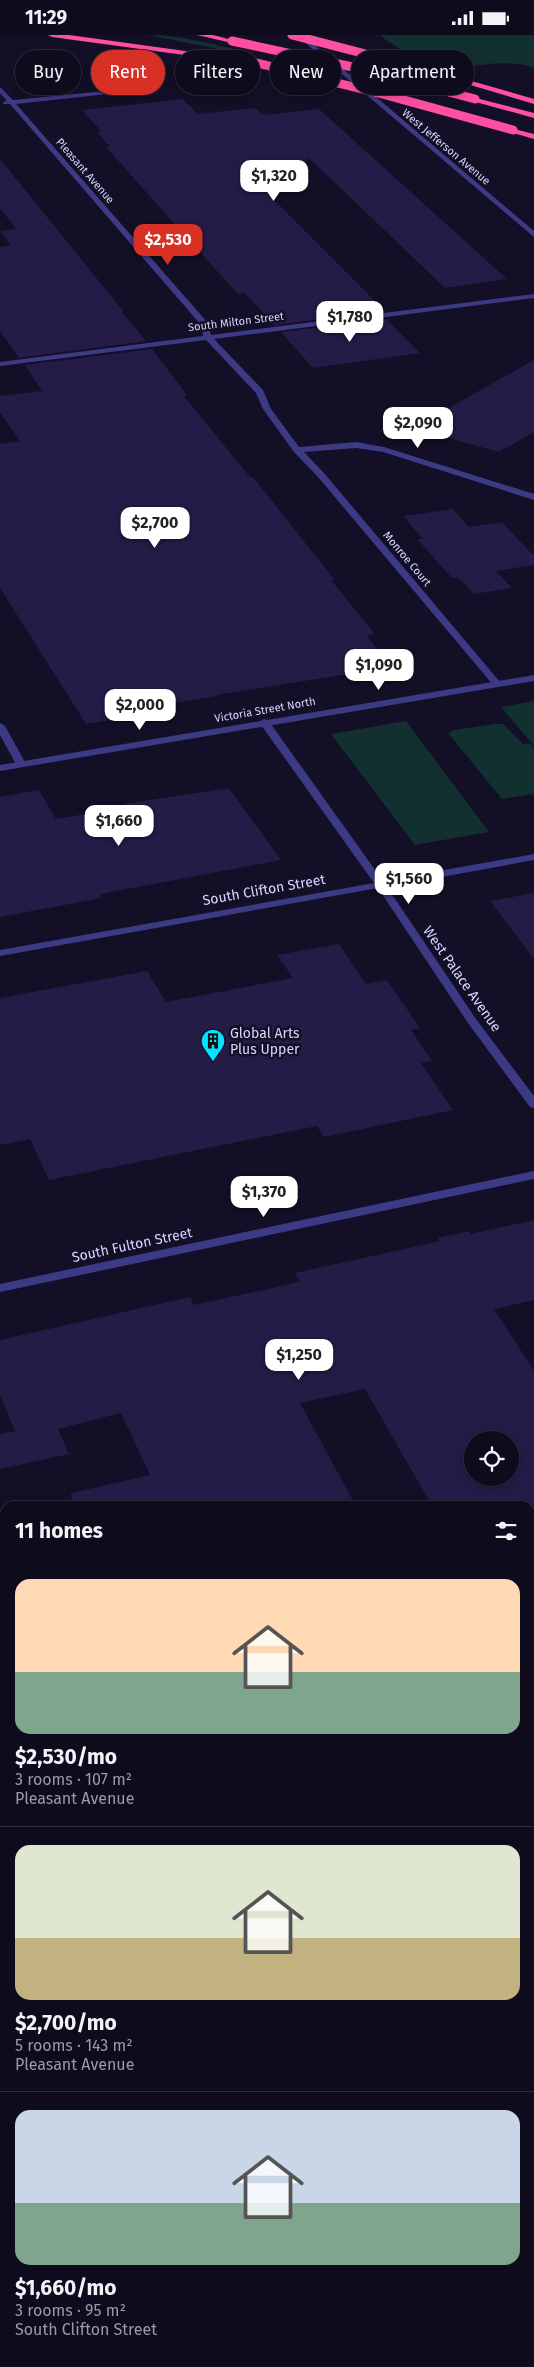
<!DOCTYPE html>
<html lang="en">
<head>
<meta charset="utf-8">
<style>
  :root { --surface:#0e0b1c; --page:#171425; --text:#f1f3f6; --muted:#9b9ba3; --line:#2e2b3b; --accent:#d93025 }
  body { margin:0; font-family:"Fira Sans",sans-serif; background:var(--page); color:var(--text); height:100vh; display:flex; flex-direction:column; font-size:19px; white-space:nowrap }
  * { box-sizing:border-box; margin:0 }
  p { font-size:16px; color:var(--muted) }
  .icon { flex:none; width:28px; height:28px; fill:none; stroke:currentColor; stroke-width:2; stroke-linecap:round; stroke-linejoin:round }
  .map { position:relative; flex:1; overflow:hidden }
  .panel { position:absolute; left:0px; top:1466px; width:535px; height:866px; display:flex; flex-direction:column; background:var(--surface); border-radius:15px 15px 0 0; box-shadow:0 2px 8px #0003,0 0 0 1px var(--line) }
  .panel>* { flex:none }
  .banner { position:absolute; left:15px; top:15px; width:505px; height:45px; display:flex; gap:10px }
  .fabs { position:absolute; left:464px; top:1396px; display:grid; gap:10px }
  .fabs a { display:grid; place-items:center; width:55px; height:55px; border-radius:50%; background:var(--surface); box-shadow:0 2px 8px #0003,0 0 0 1px var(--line); font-size:25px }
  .price { position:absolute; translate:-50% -42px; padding:0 11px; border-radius:10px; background:#fff; color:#222; font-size:16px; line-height:32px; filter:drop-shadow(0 1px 2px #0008) }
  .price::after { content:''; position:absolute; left:50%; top:30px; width:15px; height:11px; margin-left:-8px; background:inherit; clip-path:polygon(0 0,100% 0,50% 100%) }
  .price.current { background:var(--accent); color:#fff }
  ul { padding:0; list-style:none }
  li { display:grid; align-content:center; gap:10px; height:265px; padding:0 15px }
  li+li { border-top:1px solid var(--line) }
  li span { display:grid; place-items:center; height:155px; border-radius:15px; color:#555 }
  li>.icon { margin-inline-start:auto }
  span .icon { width:90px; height:90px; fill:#fffc; stroke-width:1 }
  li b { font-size:21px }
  h2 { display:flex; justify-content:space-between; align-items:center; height:60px; padding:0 15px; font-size:21px }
  .tag { padding:0 18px; border-radius:22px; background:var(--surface); box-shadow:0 2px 8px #0003,0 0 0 1px var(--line); font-size:18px; line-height:45px }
  .tag.current { background:var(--accent); color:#fff }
  .status { display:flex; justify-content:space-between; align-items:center; height:35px; padding:0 25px; background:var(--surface); direction:ltr }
  .status svg { height:14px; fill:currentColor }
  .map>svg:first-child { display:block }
  .green { fill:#12302f }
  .building { fill:#241b47; fill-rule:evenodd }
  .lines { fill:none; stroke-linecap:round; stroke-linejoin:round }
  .minor { fill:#3d3a85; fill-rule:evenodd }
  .tertiary { fill:#3d3a85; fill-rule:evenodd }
  .motorway { fill:#ff4fa3; fill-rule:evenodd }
  .motorway-bridge { stroke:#ff4fa3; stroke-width:9 }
  .labels { text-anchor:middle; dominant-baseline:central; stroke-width:5; stroke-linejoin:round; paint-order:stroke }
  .far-street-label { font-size:11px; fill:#d9d4ff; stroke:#130f26 }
  .street-label { font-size:14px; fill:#d9d4ff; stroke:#130f26 }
  .poi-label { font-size:14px; fill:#d9d4ff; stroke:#130f26; text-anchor:start }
</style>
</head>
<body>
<div class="status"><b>11:29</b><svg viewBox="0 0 49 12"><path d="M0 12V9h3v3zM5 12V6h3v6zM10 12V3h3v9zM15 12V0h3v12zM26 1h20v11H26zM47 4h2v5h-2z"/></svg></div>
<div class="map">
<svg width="534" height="2332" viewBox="0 0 534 2332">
  <rect width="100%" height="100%" fill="#130f26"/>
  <g class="green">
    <path d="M148,0c30,0 60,8 90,15l5,4z"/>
    <path d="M380,0h154v33c-23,-8 -45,-4 -69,-1 -25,3 -66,-15 -85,-32z"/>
    <polygon points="534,666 534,711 501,672"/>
    <polygon points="406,686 489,797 415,810 331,699"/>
    <polygon points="495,689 503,689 523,709 529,708 534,713 534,759 502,764 448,698 454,695"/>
  </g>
  <g class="building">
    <polygon points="183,64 198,79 255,73 263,80 319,74 507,244 445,253 309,123 271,162 376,267 371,268 379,277 274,290 245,258 238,259 180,195 106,112 110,112 97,97 101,96 82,75"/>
    <polygon points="0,124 124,277 122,277 146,306 19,323 0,296 0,212 11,210 0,196 16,194 0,173"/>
    <polygon points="386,284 420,318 313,333 281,297"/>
    <polygon points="152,314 187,360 184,361 250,442 253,442 334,544 331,545 375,599 367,601 392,632 216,660 217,661 149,672 153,678 86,689 0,553 0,409 20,406 0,378 0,361 42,356 25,330"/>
    <polygon points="534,325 534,397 499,417 413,393"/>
    <polygon points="453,474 469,492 502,487 534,521 534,530 496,536 512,553 474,559 458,542 452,543 417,504 423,504 403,481"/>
    <polygon points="229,753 281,825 100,859 102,863 0,882 0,762 39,755 56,784 126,772 124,769"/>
    <polygon points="534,858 534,924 490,866"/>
    <polygon points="339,909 366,949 387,945 420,993 411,995 432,1026 421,1028 453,1075 324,1102 317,1091 49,1145 30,1104 0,1110 0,963 147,936 166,967 293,943 277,920"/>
    <path d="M534,1185v80l-40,9 40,62v135h-102l-67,-117 -65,14 56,103h-284l-1,-13 79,-18 -29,-62 -63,16 11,25 -69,15v-35l15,-3 -15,-36v-55l190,-43 4,8 92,-20 14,-4 -5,-8 145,-32 -3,-3 32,-7 2,3zM472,1405h38v37h-38z"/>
  </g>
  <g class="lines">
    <g class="minor">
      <polygon points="0,52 13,65 137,53 137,55 135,56 16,69 208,288 211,300 534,259 534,263 214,304 263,355 271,374 299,412 356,407 384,412 534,459 534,465 383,417 356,413 304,417 324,438 500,647 500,651 494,651 318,442 294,417 263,374 256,358 206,305 0,331 0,327 203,301 201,290 10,69 3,69 3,67 7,66 0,58"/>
      <polygon points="264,684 268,685 383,846 534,819 534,825 387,852 476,984 534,1061 534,1073 530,1072 468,988 378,853 0,921 0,915 374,848 259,687"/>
      <polygon points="0,688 5,691 26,729 25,731 17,731 16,729 0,700"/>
      <polygon points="534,1136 534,1144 0,1257 0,1249"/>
      <polygon points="534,1575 534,1585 530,1586 530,1576"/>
      <polygon points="5,1704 5,1716 0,1717 0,1705"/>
      <polygon points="534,2208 534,2224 530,2226 530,2210"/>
      <polygon points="150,2328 181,2328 179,2332 148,2332"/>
    </g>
    <g class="tertiary">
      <polygon points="296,0 303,0 534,196 534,202"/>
      <polygon points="534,640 534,646 0,736 0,730"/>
    </g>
    <g class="motorway">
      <polygon points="48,0 69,0 257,26 261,28 257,30 52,2"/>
      <polygon points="197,0 213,0 236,6 232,8"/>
      <polygon points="440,37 534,64 534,69 440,41"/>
      <polygon points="472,62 534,78 534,83 472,66"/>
      <polygon points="510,93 534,99 534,104 510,97"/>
    </g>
    <g class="motorway-bridge">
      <polyline points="292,0 443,39"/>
      <polyline points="232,6 362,34 475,64"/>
      <polyline points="257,28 386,60 513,95"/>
    </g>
  </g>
  <defs>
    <symbol id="building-pin" viewBox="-11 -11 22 30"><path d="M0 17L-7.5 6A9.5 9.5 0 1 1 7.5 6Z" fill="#00e5ff" stroke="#130f26"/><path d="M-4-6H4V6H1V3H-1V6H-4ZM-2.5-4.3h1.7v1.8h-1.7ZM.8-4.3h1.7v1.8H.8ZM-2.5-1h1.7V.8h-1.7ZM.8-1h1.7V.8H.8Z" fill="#111"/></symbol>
  </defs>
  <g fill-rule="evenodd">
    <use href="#building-pin" x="199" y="992" width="28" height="38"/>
  </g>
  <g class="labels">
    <g class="far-street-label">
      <text transform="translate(446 112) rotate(40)">West Jefferson Avenue</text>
      <text transform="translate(85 136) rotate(49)">Pleasant Avenue</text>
      <text transform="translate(236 287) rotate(-7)">South Milton Street</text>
      <text transform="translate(407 524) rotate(50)">Monroe Court</text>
      <text transform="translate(265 675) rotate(-10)">Victoria Street North</text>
    </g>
    <g class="street-label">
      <text transform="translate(264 855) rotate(-10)">South Clifton Street</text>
      <text transform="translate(462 944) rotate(55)">West Palace Avenue</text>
      <text transform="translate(132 1210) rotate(-12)">South Fulton Street</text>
    </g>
    <g class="poi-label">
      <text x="230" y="998">Global Arts<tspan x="230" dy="16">Plus Upper</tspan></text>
    </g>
  </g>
</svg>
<div class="fabs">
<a><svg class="icon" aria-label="locate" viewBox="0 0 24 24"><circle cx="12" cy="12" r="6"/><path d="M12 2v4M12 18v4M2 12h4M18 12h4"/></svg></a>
</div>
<b class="price" style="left:274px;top:167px">$1,320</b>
<b class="price current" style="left:168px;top:231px">$2,530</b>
<b class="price" style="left:350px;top:308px">$1,780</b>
<b class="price" style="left:418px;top:414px">$2,090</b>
<b class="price" style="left:155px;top:514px">$2,700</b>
<b class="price" style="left:379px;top:656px">$1,090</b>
<b class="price" style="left:140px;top:696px">$2,000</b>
<b class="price" style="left:119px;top:812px">$1,660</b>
<b class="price" style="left:409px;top:870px">$1,560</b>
<b class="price" style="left:264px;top:1183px">$1,370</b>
<b class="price" style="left:299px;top:1346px">$1,250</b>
<div class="banner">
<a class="tag">Buy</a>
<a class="tag current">Rent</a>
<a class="tag">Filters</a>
<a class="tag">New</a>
<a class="tag">Apartment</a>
</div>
<section class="panel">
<h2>11 homes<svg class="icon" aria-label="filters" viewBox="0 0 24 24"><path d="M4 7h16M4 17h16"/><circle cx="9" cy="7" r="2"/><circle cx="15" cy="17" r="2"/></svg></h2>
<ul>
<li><span style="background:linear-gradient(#ffd9b3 60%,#7fa58c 0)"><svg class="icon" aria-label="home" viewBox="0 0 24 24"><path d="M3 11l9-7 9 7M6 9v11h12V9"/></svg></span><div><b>$2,530/mo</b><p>3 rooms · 107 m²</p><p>Pleasant Avenue</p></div></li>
<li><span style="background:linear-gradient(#dfe7d0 60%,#c2b280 0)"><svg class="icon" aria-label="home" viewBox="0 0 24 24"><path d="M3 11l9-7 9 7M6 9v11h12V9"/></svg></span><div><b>$2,700/mo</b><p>5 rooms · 143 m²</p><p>Pleasant Avenue</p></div></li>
<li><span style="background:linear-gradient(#c9d6e8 60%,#7fa58c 0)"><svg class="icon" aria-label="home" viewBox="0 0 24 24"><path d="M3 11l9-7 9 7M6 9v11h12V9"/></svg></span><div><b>$1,660/mo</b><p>3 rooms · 95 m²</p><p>South Clifton Street</p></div></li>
</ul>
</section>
</div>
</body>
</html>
